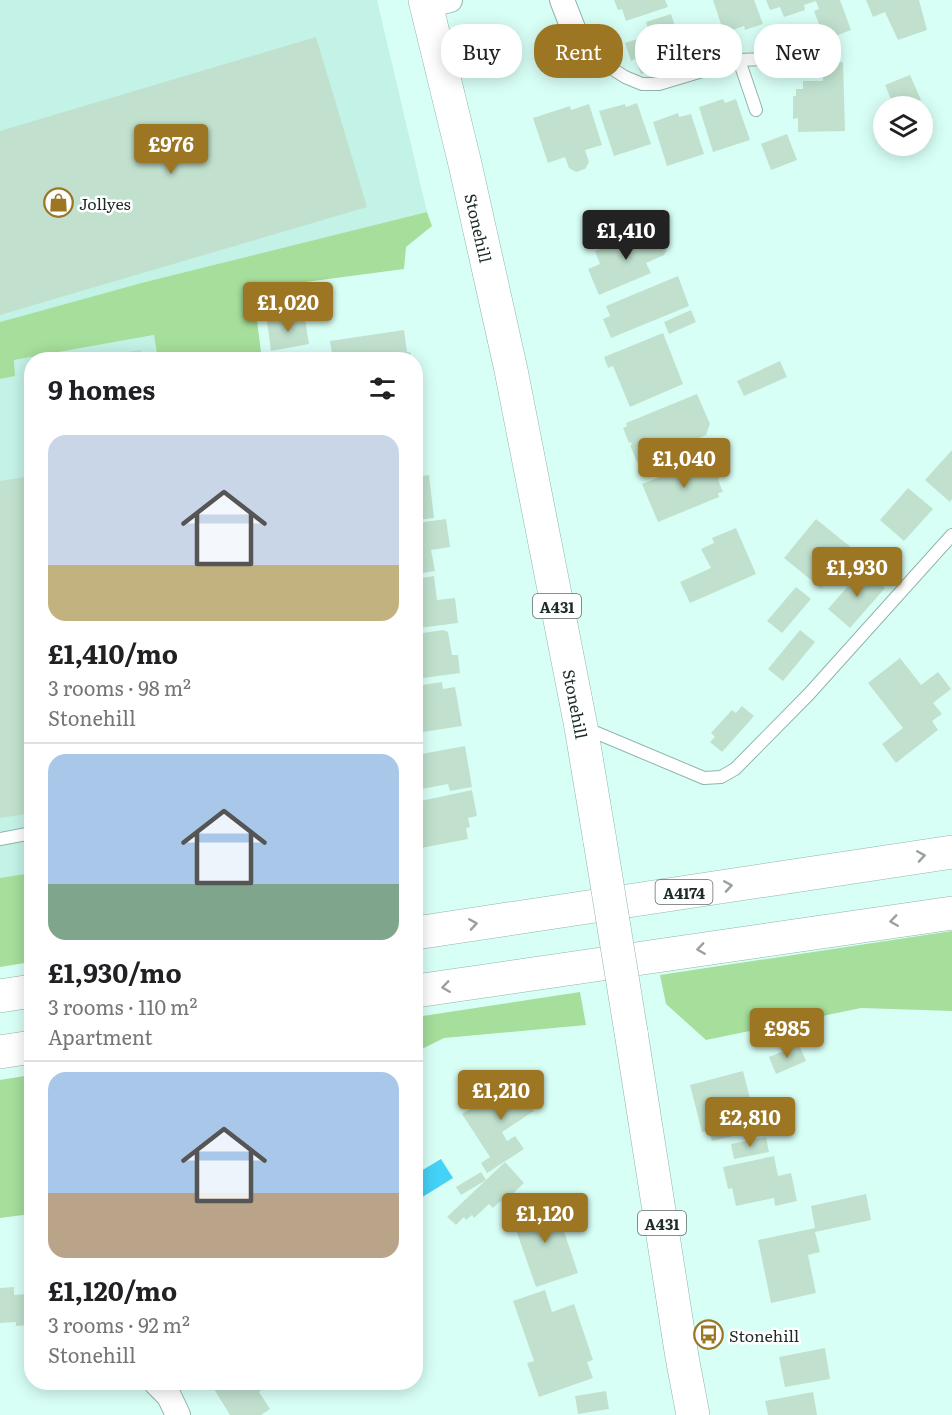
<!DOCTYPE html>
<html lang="en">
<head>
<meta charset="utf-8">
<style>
  :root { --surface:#fff; --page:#f6f6f6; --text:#202124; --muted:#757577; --line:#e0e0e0; --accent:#9c7622 }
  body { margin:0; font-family:Literata,serif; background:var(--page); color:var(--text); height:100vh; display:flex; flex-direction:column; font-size:22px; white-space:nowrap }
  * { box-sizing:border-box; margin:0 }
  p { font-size:20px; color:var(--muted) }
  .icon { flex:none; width:33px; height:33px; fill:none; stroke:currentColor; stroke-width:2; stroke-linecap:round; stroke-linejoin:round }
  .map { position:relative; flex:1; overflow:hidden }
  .sheet { position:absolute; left:24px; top:352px; width:399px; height:1038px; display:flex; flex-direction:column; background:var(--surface); border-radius:24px; box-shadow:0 3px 15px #0003 }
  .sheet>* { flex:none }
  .guide { position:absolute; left:441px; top:24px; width:420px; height:54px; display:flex; gap:12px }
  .controls { position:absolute; left:873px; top:96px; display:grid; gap:12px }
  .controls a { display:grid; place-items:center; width:60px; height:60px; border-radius:50%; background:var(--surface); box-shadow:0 3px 15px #0003; font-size:30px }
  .price { position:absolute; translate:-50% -51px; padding:0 14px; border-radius:6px; background:var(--accent); color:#fff; font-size:20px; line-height:39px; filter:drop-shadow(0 2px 3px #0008) }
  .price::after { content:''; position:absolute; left:50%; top:36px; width:18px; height:14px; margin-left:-9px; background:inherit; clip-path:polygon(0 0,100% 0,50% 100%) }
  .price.current { background:#222; color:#fff }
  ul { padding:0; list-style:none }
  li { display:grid; align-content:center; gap:12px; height:318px; padding:0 24px }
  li+li { border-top:2px solid var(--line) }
  li span { display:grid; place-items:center; height:186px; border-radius:18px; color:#555 }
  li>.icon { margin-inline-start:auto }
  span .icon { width:108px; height:108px; fill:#fffc; stroke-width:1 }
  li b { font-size:26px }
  h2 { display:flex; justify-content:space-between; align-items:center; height:72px; padding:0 24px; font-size:26px }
  .tag { padding:0 21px; border-radius:24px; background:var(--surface); box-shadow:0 3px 15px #0003; font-size:21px; line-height:54px }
  .tag.current { background:var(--accent); color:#fff }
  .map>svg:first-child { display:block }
  .built { fill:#c3f2e7 }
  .green { fill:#a6de9b }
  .water { fill:#44d2f6 }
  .building { fill:#c1e1ce }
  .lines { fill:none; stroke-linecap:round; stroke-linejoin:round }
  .service-casing { stroke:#90b4ac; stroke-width:14 }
  .minor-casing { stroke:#90b4ac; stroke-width:26 }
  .primary-casing { stroke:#90b4ac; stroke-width:34 }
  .trunk-casing { stroke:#90b4ac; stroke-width:34 }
  .service { stroke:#fff; stroke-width:12 }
  .minor { stroke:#fff; stroke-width:24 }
  .primary { stroke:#fff; stroke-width:33 }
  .trunk { stroke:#fff; stroke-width:33 }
  .primary-bridge-casing { stroke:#90b4ac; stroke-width:34; stroke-linecap:butt }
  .primary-bridge { stroke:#fff; stroke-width:33 }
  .oneway { stroke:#99a09e }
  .labels { text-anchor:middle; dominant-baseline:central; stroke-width:5; stroke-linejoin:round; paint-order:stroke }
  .shield { fill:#fff; stroke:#616b68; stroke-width:1.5 }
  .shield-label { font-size:15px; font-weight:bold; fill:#1d2c28 }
  .poi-label { font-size:16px; fill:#1d2c28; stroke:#fff; text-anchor:start }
  .street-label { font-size:16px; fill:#1d2c28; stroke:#fff }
</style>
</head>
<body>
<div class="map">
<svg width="952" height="1415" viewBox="0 0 952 1415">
  <rect width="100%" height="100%" fill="#d8fff6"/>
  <g class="built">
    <polygon points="0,0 377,0 427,212 145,282 0,322"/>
    <polygon points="155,335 158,360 32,360 31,873 0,878 0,379 15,376 14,360"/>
  </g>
  <g class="green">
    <polygon points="427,212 432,226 406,247 404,269 253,289 262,360 158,360 154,335 14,360 15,376 0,379 0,322 145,282"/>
    <polygon points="31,873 31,962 0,967 0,878"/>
    <polygon points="952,931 952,1011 861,1008 706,1040 666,1004 660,975"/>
    <polygon points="580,992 586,1025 444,1038 416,1052 416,1017"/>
    <polygon points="31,1075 31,1214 0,1218 0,1080"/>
  </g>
  <polygon class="water" points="441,1159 453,1178 416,1201 416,1174"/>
  <g class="building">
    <polygon points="614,0 665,0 668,7 626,21 622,9 618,10"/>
    <polygon points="713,0 754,0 763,24 745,30 744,26 724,33"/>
    <polygon points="766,0 840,0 851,30 825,40 814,11 819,9 816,1 804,5 805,10 784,17 780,7 770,10"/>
    <polygon points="866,0 919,0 927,30 898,40 885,12 873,17"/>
    <polygon points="671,14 675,26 683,36 679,43 672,45 678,61 641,74 635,59 631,61 625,43 650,35 646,22"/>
    <polygon points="316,37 367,207 0,315 0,131"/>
    <polygon points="843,62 845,131 798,132 798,118 793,119 793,96 796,96 796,89 803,89 803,81 823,81 822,63"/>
    <polygon points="910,75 921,100 905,106 894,106 885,85"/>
    <polygon points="723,99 725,103 736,99 750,140 713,152 699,107"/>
    <polygon points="637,103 651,144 614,156 599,111 625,104 626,107"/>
    <polygon points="589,104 602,145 585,150 589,162 585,169 576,172 569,168 565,157 548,163 533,118 570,106 571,110"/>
    <polygon points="678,113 679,117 691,114 704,154 667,166 653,122"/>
    <polygon points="787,134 797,160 771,170 761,144"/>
    <polygon points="641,232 644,238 656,233 665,238 668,246 664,255 646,263 651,273 599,295 588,269 600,264 595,251"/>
    <polygon points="678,276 689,306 611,338 603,319 610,316 606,306"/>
    <polygon points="691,310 696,322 669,334 664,322"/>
    <polygon points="304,314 309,344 271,351 267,321"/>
    <polygon points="404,330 407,352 410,352 412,360 333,360 330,341"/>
    <polygon points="663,333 683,384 630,407 613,366 608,368 604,357"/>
    <polygon points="141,350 143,360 88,360 88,359"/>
    <polygon points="780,361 787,377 744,396 737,381"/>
    <polygon points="697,394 710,424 706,435 683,444 685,447 642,465 640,461 637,462 630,445 632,445 631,442 629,443 623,428 627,426 626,423"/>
    <polygon points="952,450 952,499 950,502 925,480"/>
    <polygon points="709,458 715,461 721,474 718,480 723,492 718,493 719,497 658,522 642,484"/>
    <polygon points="429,475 434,518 416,520 416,477"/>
    <polygon points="32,476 32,813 0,818 0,481"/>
    <polygon points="908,488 933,509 904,541 880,520"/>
    <polygon points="446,519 450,547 431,550 435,571 416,574 416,523"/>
    <polygon points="816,519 853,549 821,588 784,558"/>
    <polygon points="736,528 756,574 690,603 680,582 711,568 701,549 714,543 712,538"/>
    <polygon points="864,568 885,588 850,628 828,609"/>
    <polygon points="434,576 437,600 455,598 458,623 419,628 418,622 416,622 416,579"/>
    <polygon points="796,587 811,599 782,633 767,621"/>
    <polygon points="443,630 448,632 452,655 458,655 460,673 416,679 416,634"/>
    <polygon points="800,630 815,642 783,681 768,669"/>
    <polygon points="900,658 921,685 938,672 951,689 933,703 942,714 932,721 938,730 896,763 882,744 903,728 868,683"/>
    <polygon points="442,682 443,689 455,687 462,726 416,733 416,686"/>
    <polygon points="742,706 754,716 722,752 710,742 715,737 711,733 732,710 736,713"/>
    <polygon points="465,746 472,787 450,791 448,784 416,790 416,755"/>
    <polygon points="472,790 477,816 468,818 470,827 466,828 468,839 416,849 416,802"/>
    <polygon points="799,1045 806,1061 776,1074 769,1057"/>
    <polygon points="743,1071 758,1130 712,1141 709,1130 702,1132 690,1085"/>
    <polygon points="523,1079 539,1104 532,1109 534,1111 502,1132 507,1141 515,1136 524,1149 487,1173 481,1163 490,1157 462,1114 513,1081 515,1085"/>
    <polygon points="766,1137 769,1152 734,1159 731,1144"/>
    <polygon points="774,1156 778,1176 791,1173 797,1201 775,1206 774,1198 736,1206 732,1188 728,1189 723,1167"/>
    <polygon points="505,1162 524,1183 503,1203 500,1201 493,1208 489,1204 474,1218 472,1215 466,1220 464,1217 456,1225 447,1217"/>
    <polygon points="481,1172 486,1180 461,1195 456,1187"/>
    <polygon points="866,1194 871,1220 815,1232 820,1252 808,1255 816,1293 771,1303 758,1240 815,1228 811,1206"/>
    <polygon points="553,1199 578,1273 536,1287 515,1227 524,1224 519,1210"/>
    <polygon points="14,1287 14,1295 27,1294 29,1325 16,1326 16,1322 0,1323 0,1288"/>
    <polygon points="545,1290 552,1312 574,1304 593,1360 587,1362 593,1378 539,1397 527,1363 534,1361 513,1301"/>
    <polygon points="825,1348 830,1379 785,1387 779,1357"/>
    <polygon points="214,1383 261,1383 264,1388 259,1392 270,1409 261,1415 230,1415 214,1389 217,1387"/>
    <polygon points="606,1391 609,1409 578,1414 575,1396"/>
    <polygon points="813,1392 817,1415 768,1415 765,1401"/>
  </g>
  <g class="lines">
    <defs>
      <g id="service">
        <polyline points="585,51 625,77 642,84 659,84 739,60 788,58"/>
        <polyline points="739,60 756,110"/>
        <polyline points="585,728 704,778 721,777 735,769 809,694 952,535"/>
        <polyline points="0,839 32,833"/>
      </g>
      <g id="minor">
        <polyline points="562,0 587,64"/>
        <polyline points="426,6 450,0"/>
        <polyline points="156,1383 169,1396 178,1415"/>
      </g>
      <g id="primary">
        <polyline points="425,0 465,164 511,370 581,727 600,841"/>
        <polyline points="631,1032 682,1357 693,1415"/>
      </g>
      <g id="trunk">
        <polyline points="416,933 952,852"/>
        <polyline points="416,991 952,913"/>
        <polyline points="0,996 32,991"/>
        <polyline points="0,1052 32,1047"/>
      </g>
    </defs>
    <use href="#service" class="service-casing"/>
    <use href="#minor" class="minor-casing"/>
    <use href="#primary" class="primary-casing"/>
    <use href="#trunk" class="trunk-casing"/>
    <use href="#service" class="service"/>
    <use href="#minor" class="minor"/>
    <use href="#primary" class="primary"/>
    <use href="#trunk" class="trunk"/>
    <defs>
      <polyline id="primary-bridge" points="600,841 631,1032"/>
    </defs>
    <use href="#primary-bridge" class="primary-bridge-casing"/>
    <use href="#primary-bridge" class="primary-bridge"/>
  </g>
  <defs><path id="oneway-chevron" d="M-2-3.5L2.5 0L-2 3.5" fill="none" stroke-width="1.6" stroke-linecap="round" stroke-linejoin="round" transform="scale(1.5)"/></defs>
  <g class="oneway">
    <use href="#oneway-chevron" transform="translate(921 856) rotate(-9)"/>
    <use href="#oneway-chevron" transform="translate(728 886) rotate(-9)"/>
    <use href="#oneway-chevron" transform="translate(894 921) rotate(172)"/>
    <use href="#oneway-chevron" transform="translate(473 924) rotate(-9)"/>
    <use href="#oneway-chevron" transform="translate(701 949) rotate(172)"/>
    <use href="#oneway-chevron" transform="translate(446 987) rotate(172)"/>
  </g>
  <defs>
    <symbol id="shop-ring" viewBox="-11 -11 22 22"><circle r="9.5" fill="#fff" stroke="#9c7622" stroke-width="1.5"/><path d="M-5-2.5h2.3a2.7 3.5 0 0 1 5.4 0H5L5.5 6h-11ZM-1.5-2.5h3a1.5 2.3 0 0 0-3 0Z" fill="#9c7622"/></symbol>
    <symbol id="bus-ring" viewBox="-11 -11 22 22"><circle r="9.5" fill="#fff" stroke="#9c7622" stroke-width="1.5"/><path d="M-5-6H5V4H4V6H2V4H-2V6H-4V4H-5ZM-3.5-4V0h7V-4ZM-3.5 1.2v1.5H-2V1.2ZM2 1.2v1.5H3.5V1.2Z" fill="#9c7622"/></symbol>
  </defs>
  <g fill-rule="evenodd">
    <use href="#shop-ring" x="42" y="186" width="33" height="33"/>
    <use href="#bus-ring" x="692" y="1318" width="33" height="33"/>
  </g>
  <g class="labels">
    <g class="shield">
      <rect x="533" y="594" width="48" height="24" rx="4.5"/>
      <rect x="655.5" y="880" width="57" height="24" rx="4.5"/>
      <rect x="638" y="1211" width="48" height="24" rx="4.5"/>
    </g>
    <g class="shield-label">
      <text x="557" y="606">A431</text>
      <text x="684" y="892">A4174</text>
      <text x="662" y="1223">A431</text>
    </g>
    <g class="poi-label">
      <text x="79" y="203">Jollyes</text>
      <text x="729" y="1335">Stonehill</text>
    </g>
    <g class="street-label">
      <text transform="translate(479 228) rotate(77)">Stonehill</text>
      <text transform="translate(576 704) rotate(79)">Stonehill</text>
    </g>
  </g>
</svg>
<div class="controls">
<a><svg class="icon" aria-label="layers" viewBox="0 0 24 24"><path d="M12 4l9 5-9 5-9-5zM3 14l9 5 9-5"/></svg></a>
</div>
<b class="price" style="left:171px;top:175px">£976</b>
<b class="price current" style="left:626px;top:261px">£1,410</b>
<b class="price" style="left:288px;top:333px">£1,020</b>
<b class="price" style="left:684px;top:489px">£1,040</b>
<b class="price" style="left:857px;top:598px">£1,930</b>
<b class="price" style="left:787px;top:1059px">£985</b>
<b class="price" style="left:501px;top:1121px">£1,210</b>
<b class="price" style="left:750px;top:1148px">£2,810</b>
<b class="price" style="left:545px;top:1244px">£1,120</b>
<div class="guide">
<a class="tag">Buy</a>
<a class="tag current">Rent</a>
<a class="tag">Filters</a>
<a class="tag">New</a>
</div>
<section class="sheet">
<h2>9 homes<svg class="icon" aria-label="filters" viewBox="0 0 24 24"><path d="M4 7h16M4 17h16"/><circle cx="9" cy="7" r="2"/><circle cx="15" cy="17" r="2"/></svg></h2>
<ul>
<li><span style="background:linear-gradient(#c9d6e8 70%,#c2b280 0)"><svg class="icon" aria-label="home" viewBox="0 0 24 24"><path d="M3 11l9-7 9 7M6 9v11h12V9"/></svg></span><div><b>£1,410/mo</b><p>3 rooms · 98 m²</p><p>Stonehill</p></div></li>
<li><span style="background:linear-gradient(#a9c7e8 70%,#7fa58c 0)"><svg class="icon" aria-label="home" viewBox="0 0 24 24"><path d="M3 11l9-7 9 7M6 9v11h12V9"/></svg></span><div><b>£1,930/mo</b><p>3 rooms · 110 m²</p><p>Apartment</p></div></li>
<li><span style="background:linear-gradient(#a9c7e8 65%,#b9a48a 0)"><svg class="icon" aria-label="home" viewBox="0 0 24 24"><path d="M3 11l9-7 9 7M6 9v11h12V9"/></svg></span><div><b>£1,120/mo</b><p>3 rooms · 92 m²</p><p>Stonehill</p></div></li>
</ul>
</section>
</div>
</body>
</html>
